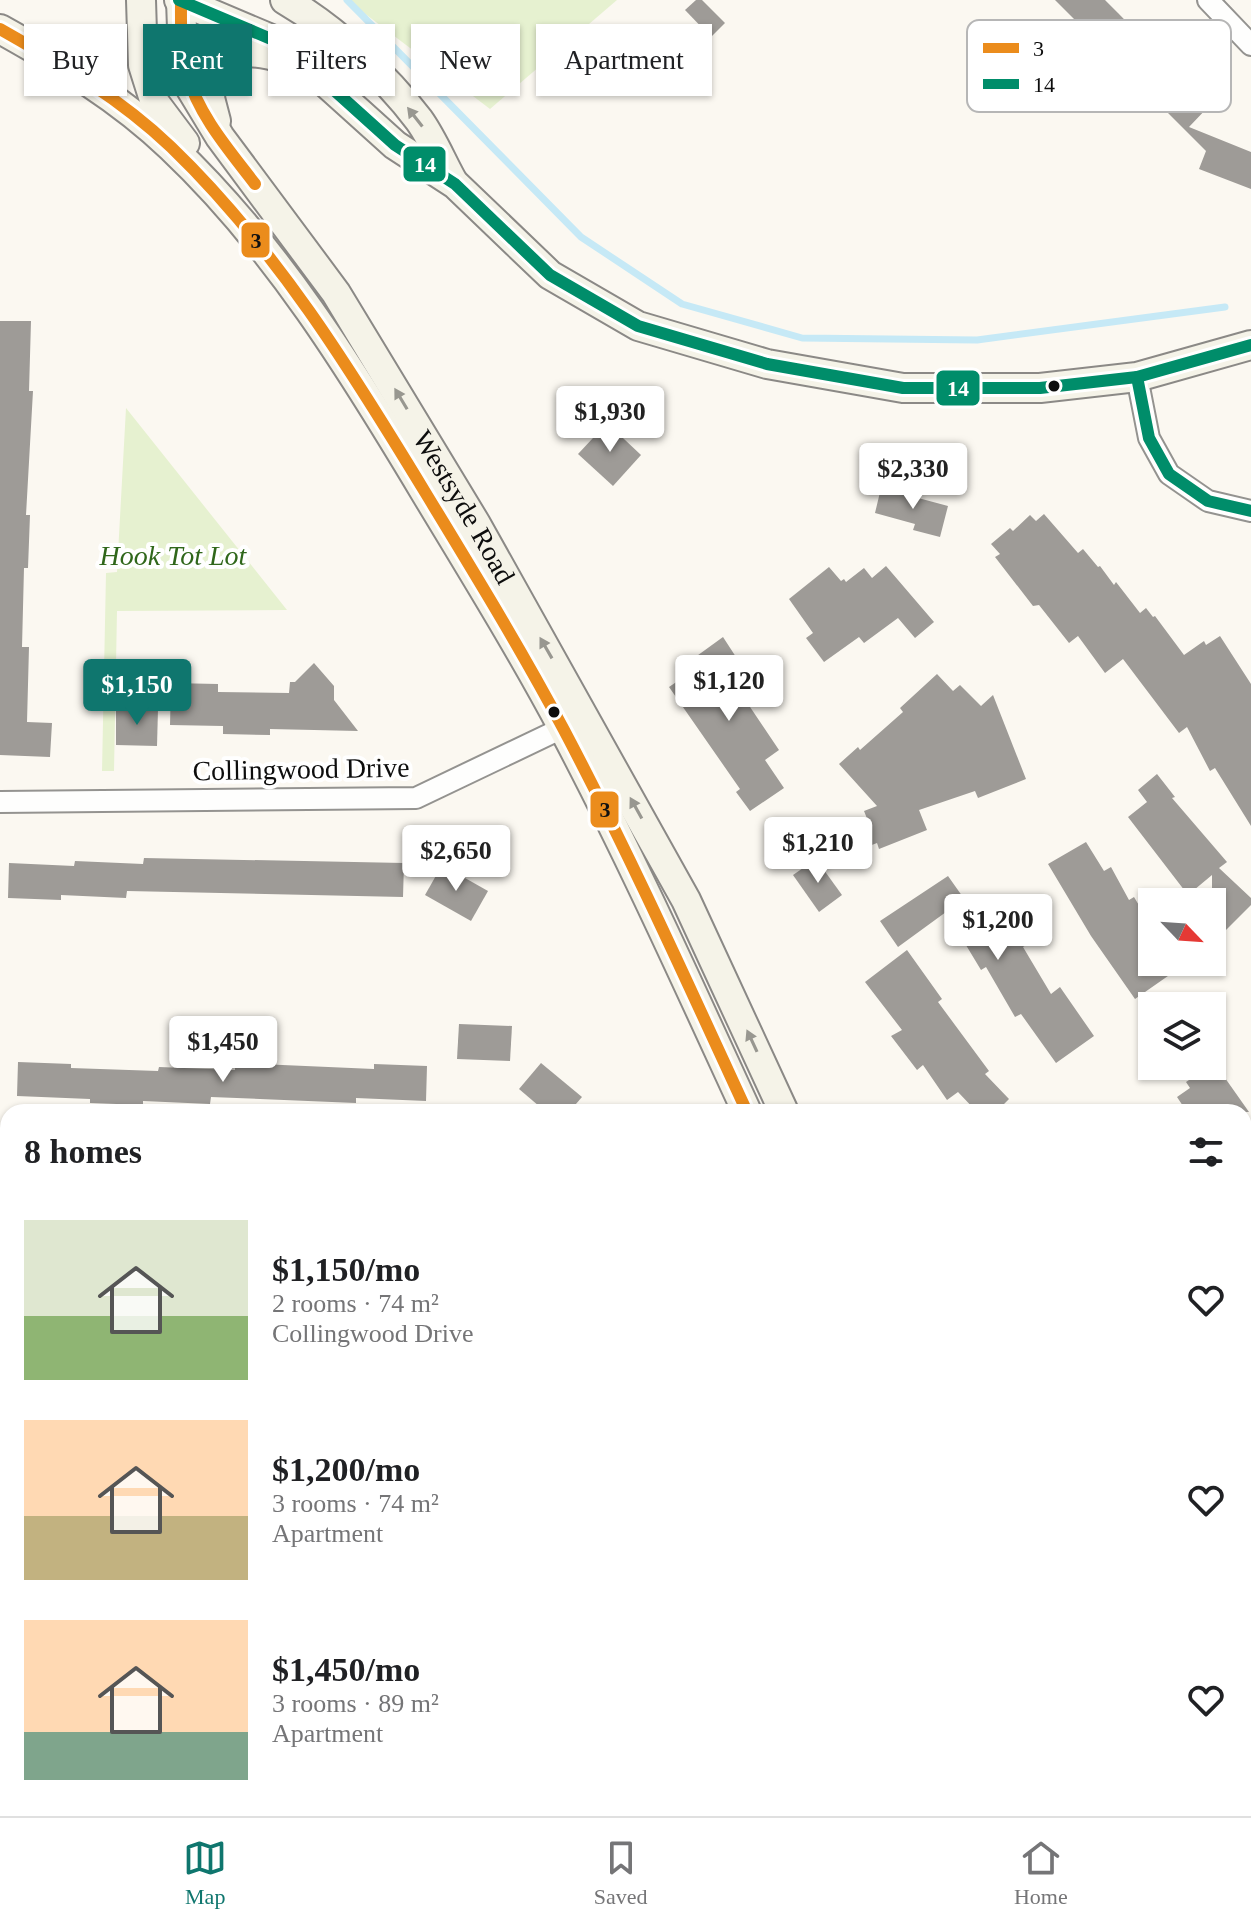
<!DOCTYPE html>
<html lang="en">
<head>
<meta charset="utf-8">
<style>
  :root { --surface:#fff; --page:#f6f6f6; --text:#202124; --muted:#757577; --line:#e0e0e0; --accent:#0f766e }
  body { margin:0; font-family:"Times New Roman",serif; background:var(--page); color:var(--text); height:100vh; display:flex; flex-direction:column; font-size:30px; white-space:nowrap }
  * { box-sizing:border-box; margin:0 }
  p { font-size:26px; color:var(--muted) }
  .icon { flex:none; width:44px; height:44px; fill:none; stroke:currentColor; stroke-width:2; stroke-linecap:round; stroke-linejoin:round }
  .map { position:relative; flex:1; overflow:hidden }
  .panel { position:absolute; left:0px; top:1104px; width:1252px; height:712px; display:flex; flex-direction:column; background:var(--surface); border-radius:24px 24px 0 0; box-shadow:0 2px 6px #0004 }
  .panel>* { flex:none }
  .banner { position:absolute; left:24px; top:24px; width:800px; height:72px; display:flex; gap:16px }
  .needle { width:52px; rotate:115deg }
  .fabs { position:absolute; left:1138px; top:888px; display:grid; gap:16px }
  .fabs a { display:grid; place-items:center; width:88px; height:88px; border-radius:0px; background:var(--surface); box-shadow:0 2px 6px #0004; font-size:40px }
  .price { position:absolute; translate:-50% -68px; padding:0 18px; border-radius:8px; background:#fff; color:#222; font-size:26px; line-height:52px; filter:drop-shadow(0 2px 4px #0008) }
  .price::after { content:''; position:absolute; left:50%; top:48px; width:24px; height:18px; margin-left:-12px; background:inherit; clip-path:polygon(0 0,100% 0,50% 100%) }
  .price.current { background:var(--accent); color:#fff }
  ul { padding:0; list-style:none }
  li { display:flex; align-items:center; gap:24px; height:200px; padding:0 24px }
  li span { display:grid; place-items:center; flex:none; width:224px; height:160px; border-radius:0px; color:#555 }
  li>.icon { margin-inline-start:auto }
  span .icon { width:96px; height:96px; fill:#fffc; stroke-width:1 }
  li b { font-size:34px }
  h2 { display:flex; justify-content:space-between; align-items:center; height:96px; padding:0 24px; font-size:34px }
  .pill { padding:0 28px; border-radius:0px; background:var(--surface); box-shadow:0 2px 6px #0004; font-size:28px; line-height:72px }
  .pill.current { background:var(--accent); color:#fff }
  .tabs { display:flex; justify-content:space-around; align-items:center; height:112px; border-top:2px solid var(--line); background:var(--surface); font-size:22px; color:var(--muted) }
  .tabs a { display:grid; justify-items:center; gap:4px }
  .tabs .current { color:var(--accent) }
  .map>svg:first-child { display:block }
  .green { fill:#e6f1d0 }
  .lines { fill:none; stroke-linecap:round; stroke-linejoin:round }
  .stream { stroke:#c6e9f6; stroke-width:7 }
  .building { fill:#9e9b97 }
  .street-casing { stroke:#949390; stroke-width:24 }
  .secondary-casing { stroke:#8b8986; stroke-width:32 }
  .street { stroke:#fefefd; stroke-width:20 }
  .secondary { stroke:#f5f3e8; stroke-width:28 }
  .bus-1-casing { stroke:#fff; stroke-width:18 }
  .bus-2-casing { stroke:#fff; stroke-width:18 }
  .bus-1 { stroke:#eb8c1c; stroke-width:12 }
  .bus-2 { stroke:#008d6a; stroke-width:12 }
  .oneway { fill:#989790 }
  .bus-dot { fill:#0d0d0d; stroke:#fff; stroke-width:3 }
  .labels { text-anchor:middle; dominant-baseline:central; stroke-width:8; stroke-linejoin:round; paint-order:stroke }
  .street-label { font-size:28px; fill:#0d0d0d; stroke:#fff }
  .park-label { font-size:28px; font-style:italic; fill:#30671b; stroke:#fff }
  .key { fill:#fff; stroke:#b6b6b6; stroke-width:2 }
  .key-label { font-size:22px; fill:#0d0d0d }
  .line-badge { stroke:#fff; stroke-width:3 }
  .badge-label { font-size:22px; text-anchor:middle; font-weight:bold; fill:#fff }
  .pale-badge-label { font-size:22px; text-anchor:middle; font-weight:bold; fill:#111 }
</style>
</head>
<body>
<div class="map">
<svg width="1251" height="1816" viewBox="0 0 1251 1816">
  <rect width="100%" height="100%" fill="#fbf8f1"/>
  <g class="green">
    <polygon points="347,0 617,0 490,109"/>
    <polygon points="126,408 287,610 117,611 114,771 102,771 106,573 117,572"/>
    <polygon points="1131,1808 1176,1808 1177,1816 1135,1816"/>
  </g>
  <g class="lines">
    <polyline class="stream" points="347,0 581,237 682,304 802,338 977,340 1225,307"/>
  </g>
  <g class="building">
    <polygon points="696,0 702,0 725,23 711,37 685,10"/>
    <polygon points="1055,0 1105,0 1118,13 1209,106 1189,127 1251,152 1251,189 1199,169 1206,151"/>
    <polygon points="0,321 31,321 29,391 33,391 26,515 30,515 28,568 24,568 22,647 29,647 27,722 52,723 50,757 0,755"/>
    <polygon points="607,423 641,455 613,486 578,454"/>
    <polygon points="881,488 948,506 940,537 913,530 915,524 875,513"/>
    <polygon points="1044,514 1078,553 1083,549 1098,567 1100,566 1114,585 1116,582 1140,613 1146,608 1153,617 1155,616 1184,655 1204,641 1206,645 1220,636 1251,684 1251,826 1215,768 1210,771 1187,727 1179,733 1123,659 1105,673 1078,636 1069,643 1039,605 1033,606 995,557 1000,554 991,544 1010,528 1013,531 1030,515 1036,521"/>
    <polygon points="886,566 934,622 915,638 898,618 864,643 859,637 824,662 806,638 813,633 789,599 829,567 841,581 844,579 846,582 864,568 872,578"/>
    <polygon points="723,637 736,657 728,662 746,693 742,695 779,750 765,760 784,788 750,811 736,792 740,789 669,687 688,674 683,666"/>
    <polygon points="314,663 334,686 334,700 358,731 270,729 270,735 223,734 223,726 170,725 171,683 218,684 218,692 289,693 290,682 295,682"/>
    <polygon points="937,674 953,691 960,685 981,706 993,695 1026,779 978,798 975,791 919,810 927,830 879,849 877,843 864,848 857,831 870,826 864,811 877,806 839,764 858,747 860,750 903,712 900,708"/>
    <polygon points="116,708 158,709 157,746 116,745"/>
    <polygon points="1157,774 1175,797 1172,798 1227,862 1219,868 1251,898 1251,905 1222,934 1212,924 1212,875 1188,895 1128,817 1147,802 1138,790"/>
    <polygon points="1086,842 1104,871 1111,867 1129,900 1134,897 1152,927 1152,962 1188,962 1135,999 1091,936 1048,864"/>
    <polygon points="144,858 404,863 403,897 127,891 126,898 61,895 61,900 8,898 9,863 74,866 75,861 143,864"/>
    <polygon points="816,859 842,895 819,912 793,875"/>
    <polygon points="442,865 488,891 471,921 425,895"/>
    <polygon points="948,876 965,900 972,895 983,913 1003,901 1029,943 1023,947 1051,994 1060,987 1094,1036 1056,1063 1021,1014 1015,1017 986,967 981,970 946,912 898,947 880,921"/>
    <polygon points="907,950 942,999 938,1002 989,1071 985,1074 1009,1099 996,1112 977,1112 958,1092 947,1100 923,1065 917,1070 891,1036 902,1030 865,982"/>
    <polygon points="459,1024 512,1026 510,1061 457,1059"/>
    <polygon points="18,1062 71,1064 71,1068 158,1071 159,1067 235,1070 235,1063 374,1069 374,1064 427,1066 426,1101 356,1098 356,1103 211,1097 210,1104 143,1101 143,1105 90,1103 90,1099 17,1096"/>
    <polygon points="541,1063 582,1097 569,1112 546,1112 519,1089"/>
    <polygon points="1210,1066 1213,1072 1218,1068 1249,1112 1187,1112 1177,1097 1190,1088 1186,1082"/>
  </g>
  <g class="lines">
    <defs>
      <g id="street">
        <polyline points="1208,0 1251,45"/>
        <polyline points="1137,377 1149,438 1169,474 1208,501 1251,511"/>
        <polyline points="0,802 416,798 575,722"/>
        <polyline points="0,1158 8,1158"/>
        <polyline points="1244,1562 1251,1558"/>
        <polyline points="0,1722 8,1722"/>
        <polyline points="436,1808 437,1816"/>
        <polyline points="31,1816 31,1808"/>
      </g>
      <g id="secondary">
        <polyline points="141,0 143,65 155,103 185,143"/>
        <polyline points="179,0 271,39 314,72 395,145 455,184 550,275 638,326 767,364 903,388 1040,388 1137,377 1251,345"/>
        <path id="s1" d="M181,0l2,57 8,32 29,48 116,156 140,231 210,376 98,212"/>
        <path d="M285,0c48,28 100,75 134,120 13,18 22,40 33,60"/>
        <path d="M0,29c61,34 120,69 171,118 104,98 181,223 254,345 47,78 96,157 139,238 66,125 124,254 183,382"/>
        <path d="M216,121l-6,-23 3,-29c26,-21 45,-20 75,-8"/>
        <polyline points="1070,1808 1074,1816"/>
        <polyline points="1107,1808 1110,1816"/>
      </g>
    </defs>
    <use href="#street" class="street-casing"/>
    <use href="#secondary" class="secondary-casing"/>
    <use href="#street" class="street"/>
    <use href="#secondary" class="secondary"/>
    <defs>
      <g id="bus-1">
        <path d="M181,0c0,24 -1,50 6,74 12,42 42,76 68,110"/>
        <path d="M0,29c60,34 121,70 171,118 104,100 180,223 254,345 48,79 96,157 139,238 66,125 124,254 183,382"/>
      </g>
      <g id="bus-2">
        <polyline points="179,0 271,39 314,72 395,145 455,184 550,275 638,326 767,364 903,388 1040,388 1137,377 1251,345"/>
        <polyline points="1137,377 1149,438 1169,474 1208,501 1251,511"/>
      </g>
    </defs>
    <use href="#bus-1" class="bus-1-casing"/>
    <use href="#bus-2" class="bus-2-casing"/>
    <use href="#bus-1" class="bus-1"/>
    <use href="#bus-2" class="bus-2"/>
  </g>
  <defs><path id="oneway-solid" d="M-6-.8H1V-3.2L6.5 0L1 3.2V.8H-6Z" transform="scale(2)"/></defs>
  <g class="oneway">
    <use href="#oneway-solid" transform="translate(415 117) rotate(-128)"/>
    <use href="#oneway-solid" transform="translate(401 399) rotate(-121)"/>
    <use href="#oneway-solid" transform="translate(546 648) rotate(-120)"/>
    <use href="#oneway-solid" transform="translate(636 808) rotate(-119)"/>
    <use href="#oneway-solid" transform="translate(752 1041) rotate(-115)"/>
  </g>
  <g class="bus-dot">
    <circle cx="1054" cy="386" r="7"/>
    <circle cx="554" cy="712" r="7"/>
  </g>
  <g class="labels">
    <g class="street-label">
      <text stroke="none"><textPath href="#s1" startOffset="590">Westsyde Road</textPath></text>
      <text transform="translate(301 769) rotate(-1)">Collingwood Drive</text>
    </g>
    <g class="park-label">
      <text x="173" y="555">Hook Tot Lot</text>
    </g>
  </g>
  <rect x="967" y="20" width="264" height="92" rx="12" class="key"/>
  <rect x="983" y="43" width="36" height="10" fill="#eb8c1c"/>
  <rect x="983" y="79" width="36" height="10" fill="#008d6a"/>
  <g class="key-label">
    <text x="1033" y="56">3</text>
    <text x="1033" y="92">14</text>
  </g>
  <g class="line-badge">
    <rect x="402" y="145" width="45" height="38" rx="8" fill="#008d6a"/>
    <rect x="240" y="221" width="31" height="38" rx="8" fill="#eb8c1c"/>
    <rect x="935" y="369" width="46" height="38" rx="8" fill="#008d6a"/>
    <rect x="589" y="790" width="31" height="39" rx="8" fill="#eb8c1c"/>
  </g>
  <g class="badge-label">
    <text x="425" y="172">14</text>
    <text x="958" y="396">14</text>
  </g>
  <g class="pale-badge-label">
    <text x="256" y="248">3</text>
    <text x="605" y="817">3</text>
  </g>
</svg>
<div class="fabs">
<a><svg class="needle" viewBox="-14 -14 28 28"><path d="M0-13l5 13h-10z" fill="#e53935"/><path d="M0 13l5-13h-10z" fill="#757577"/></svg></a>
<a><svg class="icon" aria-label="layers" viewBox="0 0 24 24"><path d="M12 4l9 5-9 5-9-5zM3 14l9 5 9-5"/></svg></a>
</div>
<b class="price" style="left:610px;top:454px">$1,930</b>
<b class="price" style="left:913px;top:511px">$2,330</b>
<b class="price" style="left:729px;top:723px">$1,120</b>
<b class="price current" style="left:137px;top:727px">$1,150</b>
<b class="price" style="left:818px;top:885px">$1,210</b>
<b class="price" style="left:456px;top:893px">$2,650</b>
<b class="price" style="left:998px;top:962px">$1,200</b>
<b class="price" style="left:223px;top:1084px">$1,450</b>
<div class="banner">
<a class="pill">Buy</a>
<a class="pill current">Rent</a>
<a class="pill">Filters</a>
<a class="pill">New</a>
<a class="pill">Apartment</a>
</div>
<section class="panel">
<h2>8 homes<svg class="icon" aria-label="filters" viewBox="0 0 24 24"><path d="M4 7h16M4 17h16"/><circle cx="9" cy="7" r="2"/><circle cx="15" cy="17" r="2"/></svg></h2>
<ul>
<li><span style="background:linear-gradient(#dfe7d0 60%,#8fb573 0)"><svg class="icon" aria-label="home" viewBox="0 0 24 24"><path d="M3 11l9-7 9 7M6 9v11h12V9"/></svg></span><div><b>$1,150/mo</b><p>2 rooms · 74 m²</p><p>Collingwood Drive</p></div><svg class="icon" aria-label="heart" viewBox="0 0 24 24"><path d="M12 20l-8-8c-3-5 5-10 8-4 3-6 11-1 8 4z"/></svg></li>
<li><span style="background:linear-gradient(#ffd9b3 60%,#c2b280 0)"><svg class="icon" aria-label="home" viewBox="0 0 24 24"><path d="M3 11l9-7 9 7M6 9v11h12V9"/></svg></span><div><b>$1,200/mo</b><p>3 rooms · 74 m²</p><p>Apartment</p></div><svg class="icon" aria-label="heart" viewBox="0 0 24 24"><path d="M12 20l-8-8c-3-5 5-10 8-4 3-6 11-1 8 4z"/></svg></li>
<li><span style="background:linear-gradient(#ffd9b3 70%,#7fa58c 0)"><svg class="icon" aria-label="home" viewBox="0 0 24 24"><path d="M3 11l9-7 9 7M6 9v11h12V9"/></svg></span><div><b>$1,450/mo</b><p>3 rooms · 89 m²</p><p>Apartment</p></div><svg class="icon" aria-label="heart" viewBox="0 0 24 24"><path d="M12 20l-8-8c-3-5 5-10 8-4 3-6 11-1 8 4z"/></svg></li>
</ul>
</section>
</div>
<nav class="tabs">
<a class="current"><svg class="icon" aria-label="map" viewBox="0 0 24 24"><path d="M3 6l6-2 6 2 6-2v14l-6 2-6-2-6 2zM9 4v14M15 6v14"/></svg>Map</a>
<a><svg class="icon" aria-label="saved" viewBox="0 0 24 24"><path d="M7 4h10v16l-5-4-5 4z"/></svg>Saved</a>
<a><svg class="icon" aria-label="home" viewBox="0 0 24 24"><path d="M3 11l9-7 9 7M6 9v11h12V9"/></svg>Home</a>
</nav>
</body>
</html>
